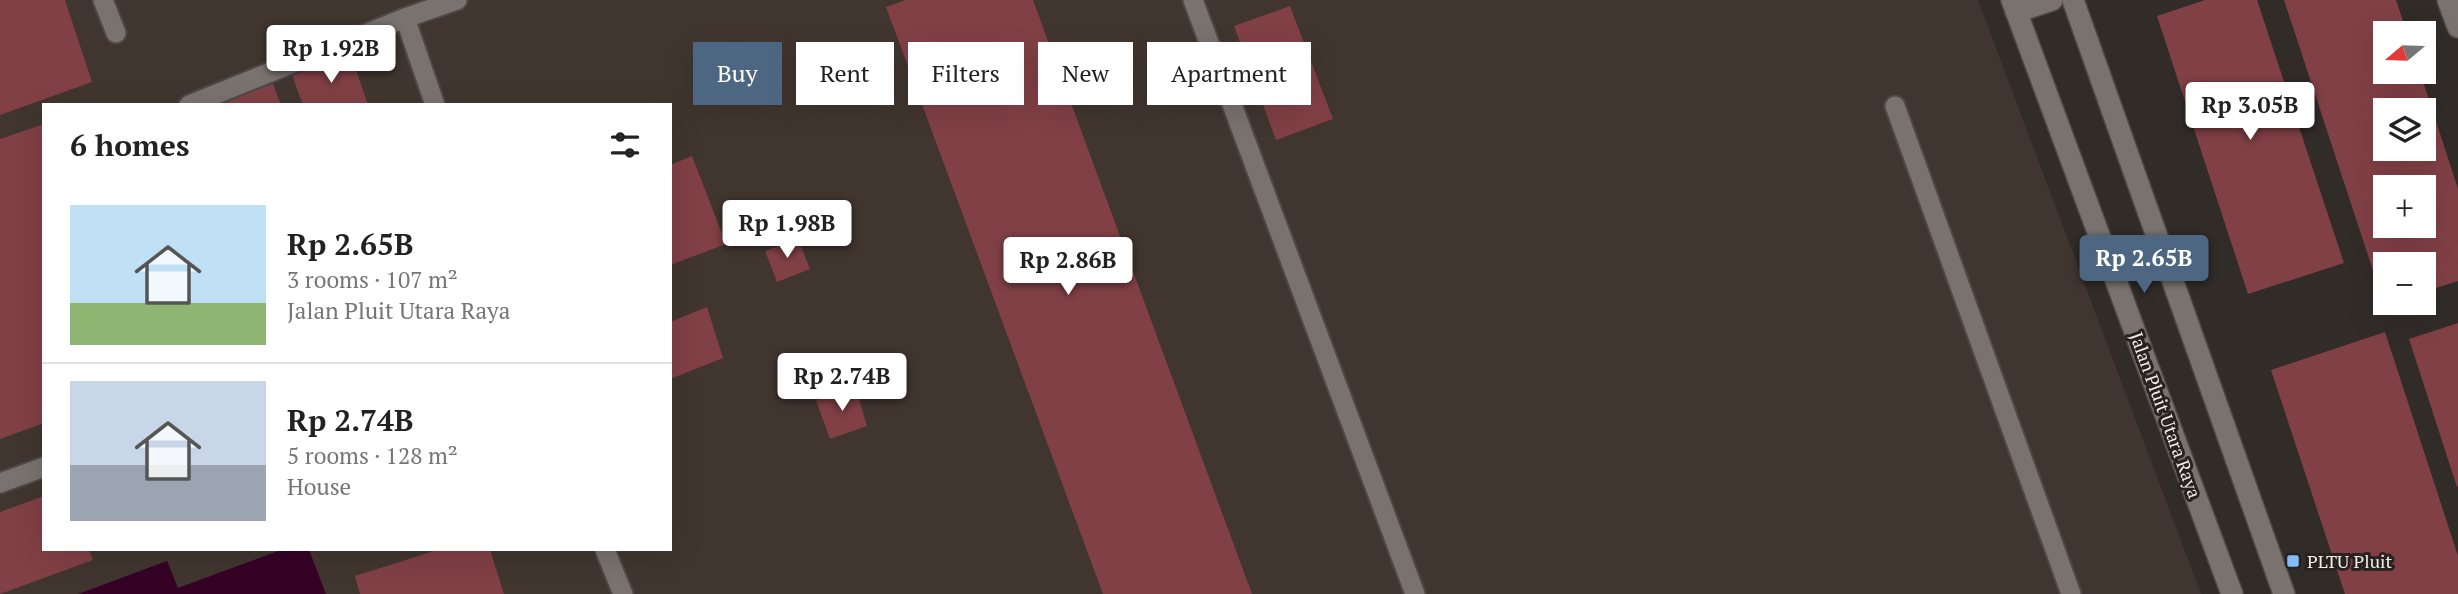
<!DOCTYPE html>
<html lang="en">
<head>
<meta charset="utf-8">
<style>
  :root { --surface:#fff; --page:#f6f6f6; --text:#222; --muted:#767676; --line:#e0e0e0; --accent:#4d6783 }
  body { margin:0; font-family:"PT Serif",serif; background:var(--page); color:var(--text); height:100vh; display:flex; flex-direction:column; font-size:26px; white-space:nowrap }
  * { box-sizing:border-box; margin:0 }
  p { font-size:23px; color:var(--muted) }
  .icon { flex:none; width:38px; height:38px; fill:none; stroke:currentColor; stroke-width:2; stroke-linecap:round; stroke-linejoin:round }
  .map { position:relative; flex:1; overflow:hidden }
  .side { position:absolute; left:42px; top:103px; width:630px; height:448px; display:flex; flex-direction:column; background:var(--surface); border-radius:0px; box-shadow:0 7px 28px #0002 }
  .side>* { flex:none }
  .hud { position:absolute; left:693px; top:42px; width:665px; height:63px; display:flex; gap:14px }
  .needle { width:46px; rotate:251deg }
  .tools { position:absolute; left:2373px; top:21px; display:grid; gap:14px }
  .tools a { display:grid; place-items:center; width:63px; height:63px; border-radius:0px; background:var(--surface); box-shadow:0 7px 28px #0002; font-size:35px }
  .price { position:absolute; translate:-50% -60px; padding:0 16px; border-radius:7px; background:#fff; color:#222; font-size:23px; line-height:46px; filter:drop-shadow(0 2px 4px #0008) }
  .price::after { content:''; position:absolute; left:50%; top:42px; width:21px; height:16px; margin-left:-10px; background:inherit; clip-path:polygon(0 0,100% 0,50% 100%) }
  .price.on { background:var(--accent); color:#fff }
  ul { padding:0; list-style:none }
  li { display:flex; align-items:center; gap:21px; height:175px; padding:0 28px }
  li+li { border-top:2px solid var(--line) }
  li span { display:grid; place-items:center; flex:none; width:196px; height:140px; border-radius:0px; color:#555 }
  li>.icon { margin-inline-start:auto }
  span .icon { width:84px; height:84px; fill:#fffc; stroke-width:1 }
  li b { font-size:30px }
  h2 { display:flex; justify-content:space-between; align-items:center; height:84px; padding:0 28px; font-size:30px }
  .pill { padding:0 24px; border-radius:0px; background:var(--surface); box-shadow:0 7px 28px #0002; font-size:24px; line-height:63px }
  .pill.on { background:var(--accent); color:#fff }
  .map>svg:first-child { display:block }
  .built { fill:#41352f; fill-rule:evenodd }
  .water { fill:#350225 }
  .building { fill:#814046; fill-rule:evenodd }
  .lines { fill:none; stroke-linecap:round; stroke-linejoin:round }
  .lane-casing { stroke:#4e4846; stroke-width:23 }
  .street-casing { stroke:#4e4846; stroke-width:24 }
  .secondary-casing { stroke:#4e4846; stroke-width:24 }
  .lane { stroke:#79726f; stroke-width:19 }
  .street { stroke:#79726f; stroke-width:21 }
  .secondary { stroke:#79726f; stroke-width:21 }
  .poi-dot { fill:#82bcfa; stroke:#28221f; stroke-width:2.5 }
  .labels { text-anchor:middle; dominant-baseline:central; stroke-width:6; stroke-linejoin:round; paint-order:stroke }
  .street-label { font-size:18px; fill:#f1edeb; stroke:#28221f }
  .poi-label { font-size:18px; fill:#f1edeb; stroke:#28221f; text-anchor:start }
</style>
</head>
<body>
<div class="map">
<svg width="2458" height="594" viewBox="0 0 2458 594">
  <rect width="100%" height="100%" fill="#322c29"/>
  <path class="built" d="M0,0h1978l223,594h-2201zM44,105h626v445h-626z"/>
  <polygon class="water" points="281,550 309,550 326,594 78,594 167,561 178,588"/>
  <g class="building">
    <polygon points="0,0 65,0 92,82 0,115"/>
    <polygon points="906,0 1033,0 1252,594 1103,594 886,7"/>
    <polygon points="2205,0 2257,0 2344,263 2248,294 2157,16"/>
    <path d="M2284,0h112l11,33h-22v39h35l38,117v92l-34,11v-28h-39v43zM2385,110h39v39h-39zM2385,187h39v39h-39z"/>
    <polygon points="1290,6 1333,119 1276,140 1234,26"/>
    <polygon points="351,55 368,105 303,105 292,75"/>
    <polygon points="273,84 281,105 227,105 225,100"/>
    <polygon points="44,124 44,423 0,439 0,139"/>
    <polygon points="692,156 726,244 670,265 670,165"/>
    <polygon points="798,239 810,269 777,282 765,251"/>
    <polygon points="707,307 723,358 670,379 670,322"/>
    <polygon points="2458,323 2458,486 2457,487 2409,339"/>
    <polygon points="2385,332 2458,556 2458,594 2345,594 2271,370"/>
    <polygon points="856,389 867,426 830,439 816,400"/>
    <polygon points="44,496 44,550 89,550 93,560 0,594 0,512"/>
    <polygon points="437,550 490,550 504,594 360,594 355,576"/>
  </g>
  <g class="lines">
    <defs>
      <g id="lane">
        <polyline points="103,0 116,33"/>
        <polyline points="1193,0 1415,594"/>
        <polyline points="405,18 435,105"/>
        <polyline points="189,105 405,18 457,0"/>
        <polyline points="1895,106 2071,594"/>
        <polyline points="0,483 44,467"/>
        <polyline points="605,550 623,594"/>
      </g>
      <polyline id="street" points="2448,0 2458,27"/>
      <g id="secondary">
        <polyline points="2012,0 2232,594"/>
        <polyline points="2073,0 2284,594"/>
        <polyline points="2016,12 2052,0"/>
      </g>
    </defs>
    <use href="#lane" class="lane-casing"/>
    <use href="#street" class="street-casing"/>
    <use href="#secondary" class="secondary-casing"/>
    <use href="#lane" class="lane"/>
    <use href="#street" class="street"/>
    <use href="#secondary" class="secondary"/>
  </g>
  <rect class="poi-dot" x="2286" y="554" width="14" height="14" rx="3.5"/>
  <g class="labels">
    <g class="street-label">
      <text transform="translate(2166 415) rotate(70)">Jalan Pluit Utara Raya</text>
    </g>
    <g class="poi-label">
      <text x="2307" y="561">PLTU Pluit</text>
    </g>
  </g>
</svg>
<div class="tools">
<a><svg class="needle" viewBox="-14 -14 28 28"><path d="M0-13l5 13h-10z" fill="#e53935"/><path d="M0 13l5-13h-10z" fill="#767676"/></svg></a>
<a><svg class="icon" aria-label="layers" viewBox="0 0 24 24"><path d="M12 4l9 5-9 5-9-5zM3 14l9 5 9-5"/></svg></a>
<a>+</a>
<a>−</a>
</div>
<b class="price" style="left:331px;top:85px">Rp 1.92B</b>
<b class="price" style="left:2250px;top:142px">Rp 3.05B</b>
<b class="price" style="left:787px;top:260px">Rp 1.98B</b>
<b class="price on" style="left:2144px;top:295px">Rp 2.65B</b>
<b class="price" style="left:1068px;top:297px">Rp 2.86B</b>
<b class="price" style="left:842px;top:413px">Rp 2.74B</b>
<div class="hud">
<a class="pill on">Buy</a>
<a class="pill">Rent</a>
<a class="pill">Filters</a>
<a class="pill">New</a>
<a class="pill">Apartment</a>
</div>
<section class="side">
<h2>6 homes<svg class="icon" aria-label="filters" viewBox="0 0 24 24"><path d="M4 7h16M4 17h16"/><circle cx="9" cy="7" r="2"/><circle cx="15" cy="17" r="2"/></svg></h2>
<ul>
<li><span style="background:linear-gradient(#bfe0f5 70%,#8fb573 0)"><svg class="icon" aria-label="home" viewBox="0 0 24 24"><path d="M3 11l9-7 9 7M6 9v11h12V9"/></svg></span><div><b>Rp 2.65B</b><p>3 rooms · 107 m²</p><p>Jalan Pluit Utara Raya</p></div></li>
<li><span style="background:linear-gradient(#c9d6e8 60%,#9aa5b1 0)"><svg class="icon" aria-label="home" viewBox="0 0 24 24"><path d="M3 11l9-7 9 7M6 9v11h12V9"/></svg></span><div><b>Rp 2.74B</b><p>5 rooms · 128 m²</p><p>House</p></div></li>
</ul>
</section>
</div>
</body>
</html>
